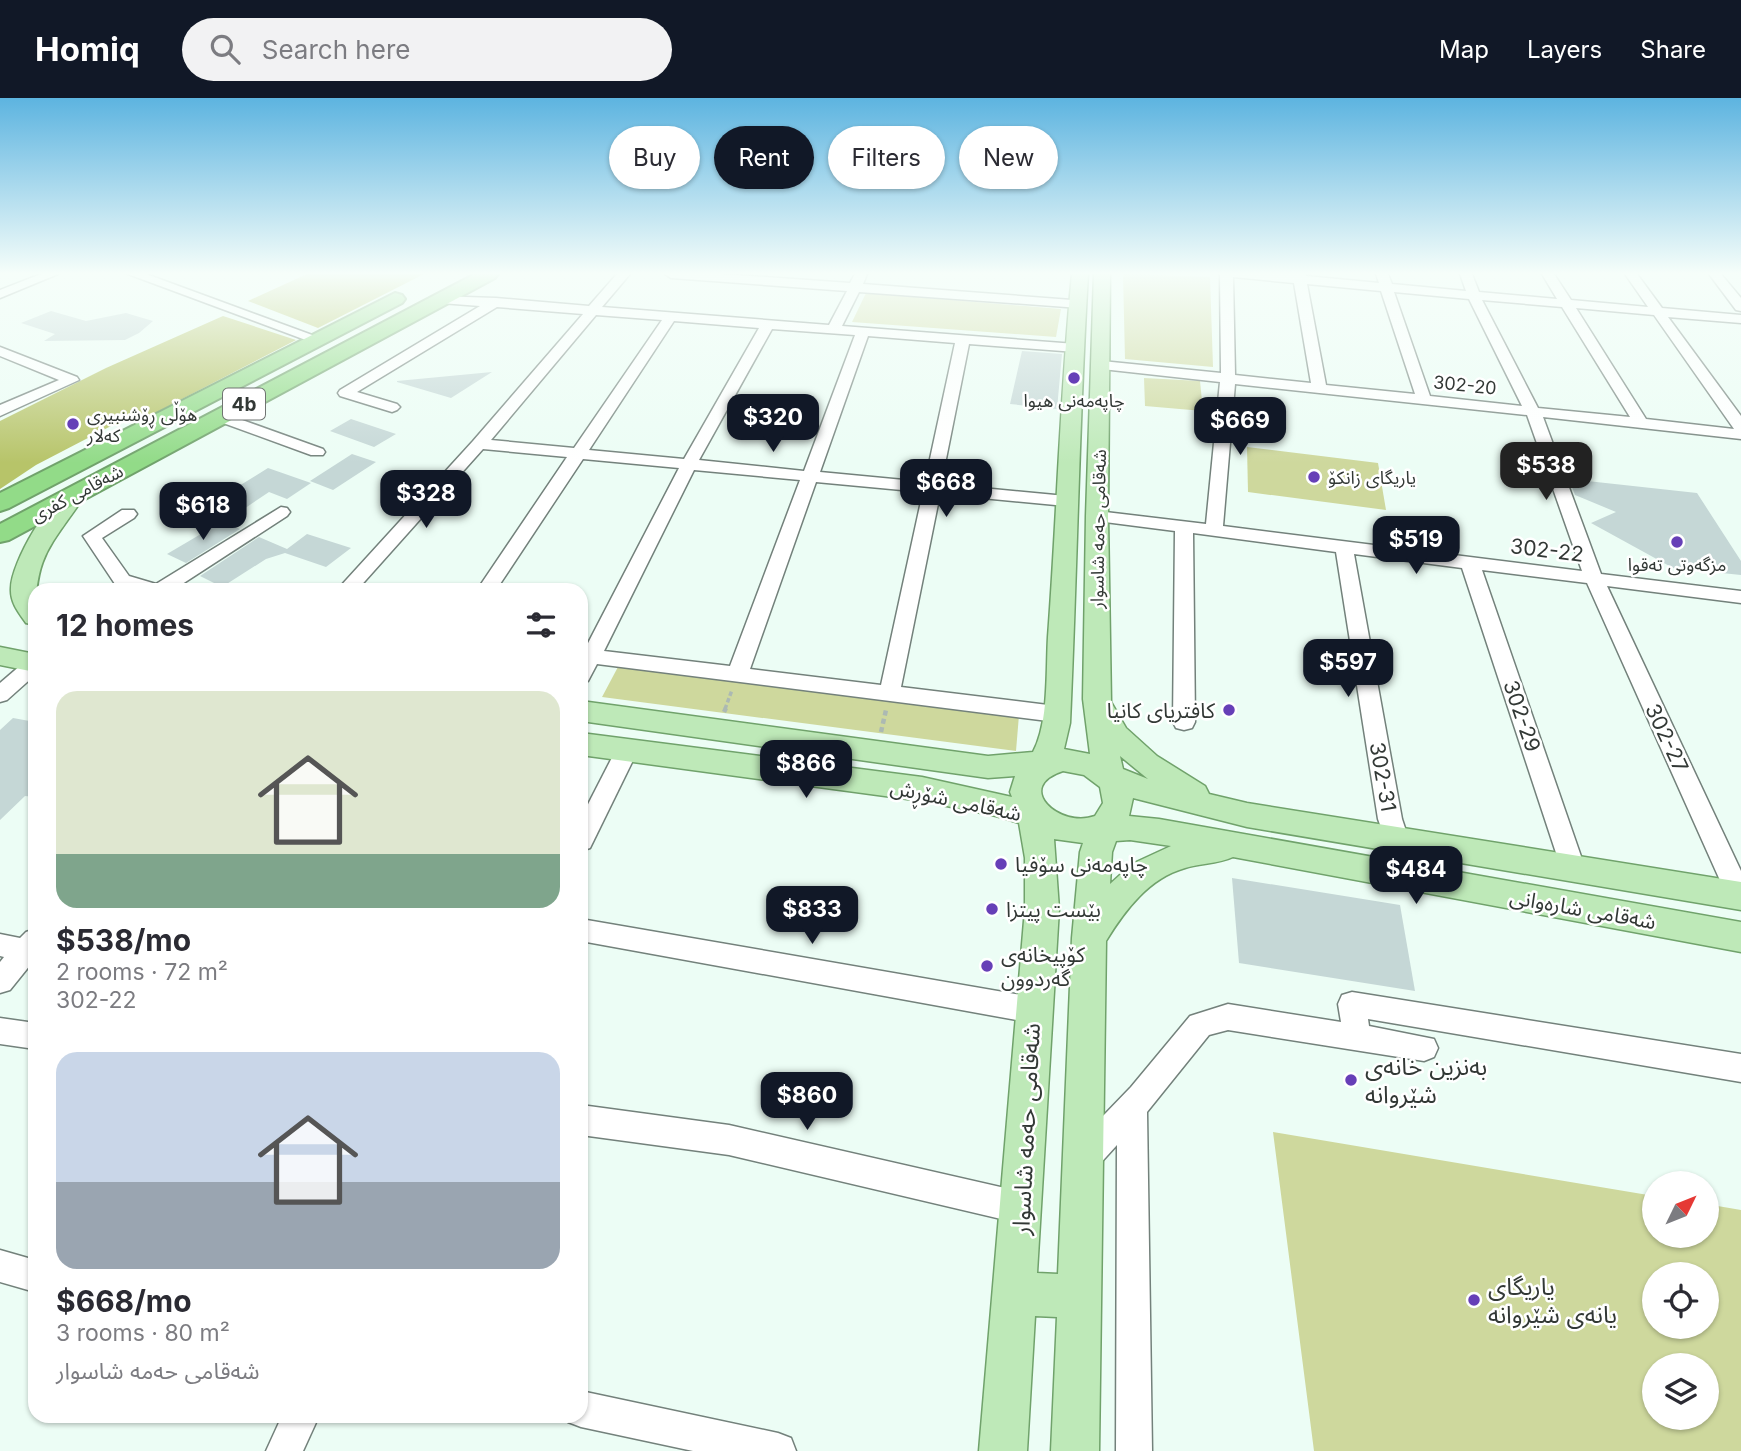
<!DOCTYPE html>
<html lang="en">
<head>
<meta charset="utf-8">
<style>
  :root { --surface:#fff; --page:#f2f2f3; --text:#2b2b33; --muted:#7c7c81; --accent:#111827 }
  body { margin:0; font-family:Inter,"Noto Sans Arabic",sans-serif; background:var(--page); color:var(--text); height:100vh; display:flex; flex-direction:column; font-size:26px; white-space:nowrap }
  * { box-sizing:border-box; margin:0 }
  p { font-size:23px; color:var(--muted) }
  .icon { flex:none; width:38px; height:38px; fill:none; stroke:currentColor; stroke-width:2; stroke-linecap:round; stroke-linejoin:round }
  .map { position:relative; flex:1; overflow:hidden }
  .sheet { position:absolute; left:28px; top:485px; width:560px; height:840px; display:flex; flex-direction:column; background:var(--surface); border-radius:21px; box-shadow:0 2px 5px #0004 }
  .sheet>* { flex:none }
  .top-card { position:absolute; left:609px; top:28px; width:665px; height:63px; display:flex; gap:14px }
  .needle { width:46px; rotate:47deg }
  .controls { position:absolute; left:1642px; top:1073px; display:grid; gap:14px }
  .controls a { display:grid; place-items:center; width:77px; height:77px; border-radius:50%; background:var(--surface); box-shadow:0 2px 5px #0004; font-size:35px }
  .price { position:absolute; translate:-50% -60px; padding:0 16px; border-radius:14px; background:var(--accent); color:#fff; font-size:23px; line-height:46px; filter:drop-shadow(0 2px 4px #0008) }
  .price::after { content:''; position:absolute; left:50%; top:42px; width:21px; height:16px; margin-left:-10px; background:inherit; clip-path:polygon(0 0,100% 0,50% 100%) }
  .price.on { background:#222; color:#fff }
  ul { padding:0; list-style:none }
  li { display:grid; align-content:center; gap:14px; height:371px; padding:0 28px }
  li span { display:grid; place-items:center; height:217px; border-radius:21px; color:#555 }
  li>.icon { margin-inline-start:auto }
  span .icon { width:126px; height:126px; fill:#fffc; stroke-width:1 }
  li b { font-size:30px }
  h2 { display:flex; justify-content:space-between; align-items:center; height:84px; padding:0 28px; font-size:30px }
  .tag { padding:0 24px; border-radius:32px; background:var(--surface); box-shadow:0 2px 5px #0004; font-size:24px; line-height:63px }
  .tag.on { background:var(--accent); color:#fff }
  header { display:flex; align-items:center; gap:42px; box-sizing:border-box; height:98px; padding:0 35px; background:var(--accent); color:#fff }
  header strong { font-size:33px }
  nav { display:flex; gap:38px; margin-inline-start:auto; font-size:24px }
  .search { width:490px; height:63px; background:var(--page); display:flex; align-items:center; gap:18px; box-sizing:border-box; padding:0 24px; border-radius:38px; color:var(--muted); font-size:26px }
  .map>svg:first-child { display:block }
  .green { fill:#ced89d; fill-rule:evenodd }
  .forest { fill:#b7c469 }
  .building { fill:#c5d7d6 }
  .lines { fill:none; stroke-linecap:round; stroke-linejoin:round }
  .minor-casing { stroke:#73817b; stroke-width:3 }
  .major-casing { stroke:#70a26b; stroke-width:3 }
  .highway-casing { stroke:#70a26b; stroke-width:4 }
  .path-far1 { stroke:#acb9b3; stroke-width:3.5; stroke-dasharray:4.5 2.5; stroke-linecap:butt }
  .path { stroke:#acb9b3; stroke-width:4.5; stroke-dasharray:5 3.5; stroke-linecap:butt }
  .minor { fill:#fff; fill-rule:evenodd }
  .major { fill:#bee9b8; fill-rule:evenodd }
  .highway { fill:#92db88; fill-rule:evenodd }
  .poi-dot { fill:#663fb7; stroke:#fff; stroke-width:2.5 }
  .labels { text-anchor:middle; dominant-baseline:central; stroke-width:5; stroke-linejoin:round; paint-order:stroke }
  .far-street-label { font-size:18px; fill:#323835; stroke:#fff }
  .far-poi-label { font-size:18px; fill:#323835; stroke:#fff }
  .shield { fill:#fff; stroke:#707472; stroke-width:2 }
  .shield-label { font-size:19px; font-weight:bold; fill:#323835 }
  .street-label { font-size:21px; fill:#323835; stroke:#fff }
  .poi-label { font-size:21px; fill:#323835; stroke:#fff; text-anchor:start }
  .near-poi-label { font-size:24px; fill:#323835; stroke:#fff; text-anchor:start }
  .near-street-label { font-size:24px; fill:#323835; stroke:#fff }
</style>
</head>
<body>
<header>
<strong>Homiq</strong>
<div class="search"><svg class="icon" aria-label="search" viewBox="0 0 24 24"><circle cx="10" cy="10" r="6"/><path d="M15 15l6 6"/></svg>Search here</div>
<nav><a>Map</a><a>Layers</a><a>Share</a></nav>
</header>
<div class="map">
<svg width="1741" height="1353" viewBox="0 0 1741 1353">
  <rect width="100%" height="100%" fill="#ecfdf5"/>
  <g class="green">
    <polygon points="1123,176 1210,179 1213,269 1125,261"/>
    <polygon points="866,195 1061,211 1056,239 852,224"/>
    <polygon points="1144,280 1200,283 1203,313 1145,308"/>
    <polygon points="1247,349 1378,365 1386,412 1248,394"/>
    <polygon points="619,567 1019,617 1016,653 602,599"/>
    <path d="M1273,1034l381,64v40h52v-32l35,6v241h-427zM1654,1176h52v52h-52zM1654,1267h52v53h-52z"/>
  </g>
  <g class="forest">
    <polygon points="307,176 424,176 318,230 248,203"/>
    <polygon points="223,218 296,242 151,317 111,328 36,367 0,391 0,323 106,270"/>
  </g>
  <g class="building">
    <polygon points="51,213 86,223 126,215 153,223 139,235 125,242 44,243 55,236 21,225"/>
    <polygon points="1022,253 1062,256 1057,311 1010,306"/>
    <polygon points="492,274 451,300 397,284 397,283"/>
    <polygon points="351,321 396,336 374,349 330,333"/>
    <polygon points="352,356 376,364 333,392 310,383"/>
    <polygon points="268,370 311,385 287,401 269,394 226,423 180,407 204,393 221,399"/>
    <polygon points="1569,381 1697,395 1741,463 1741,477 1673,470 1591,425 1616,414 1575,397"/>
    <polygon points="223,423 240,431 186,465 167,456"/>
    <polygon points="307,436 351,450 326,469 285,455 266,461 222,489 200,478 259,439 287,451"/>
    <polygon points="13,620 35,624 35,699 25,698 0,722 0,632"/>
    <polygon points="1232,780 1400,807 1415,893 1239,865"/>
  </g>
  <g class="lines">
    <defs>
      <g id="minor">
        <polygon points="41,176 58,176 0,200 0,192"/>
        <polygon points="128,176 146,176 323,241 316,245 311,244"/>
        <path d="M617,176h13l-28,33 227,18 18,-34 -176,-13 -6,-4h56l129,9 5,-9h12l-4,10 222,17v6l-5,1 -221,-16 -17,34 234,18 7,4 -7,4 -107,-8 -28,140 125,12 9,5 -9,5 -126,-12 -39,193 155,19 8,3 3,5 -3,5 -8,3 -459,-58 -9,17 -7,2v-35l4,1 94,-181 -96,-9 -87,131h-19l90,-133 -84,-8 -126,141h-20l136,-149 110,-127 -86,-7 -140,85 40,12 3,3 -3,3 -5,2 -52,-16 -2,-3 2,-3 140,-84 -39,-3 -5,-1v-6l60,2 93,8zM596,217l66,5 -88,128 -83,-8zM674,223l85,7 -75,131 -95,-9zM772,231l83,6 -51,136 -105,-11zM868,238l87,7 -30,139 -105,-10zM694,372l106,10 -70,186 -126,-15zM816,384l107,10 -42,193 -131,-16z"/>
        <path d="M1220,176h85l1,2 73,7 -3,-9h12l4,10 74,7 -6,-17h12l7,18 78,7 -15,-25h12l17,26 77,7 -23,-33h12l25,34 79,7v8l-73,-6 73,99v23l-198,-22 58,157 140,17v12l-134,-17 134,285v35l-10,-3 -4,-7 -140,-313 -105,-13 103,298 -3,7 -9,3 -9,-3 -3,-7 -99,-300 -108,-14 48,265 7,21 -3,7 -9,3 -9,-3 -10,-28 -42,-267 -143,-19 2,189 -3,6 -8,2 -8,-2 -3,-6 2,-191 -78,-10 -9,-5 9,-5 109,13 14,-142 -118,-13 -7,-4 7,-4 119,12zM1233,179l61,6 17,100 -76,-8zM1307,186l74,7 34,103 -89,-9zM1394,194l75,7 53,107 -92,-10zM1482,202l80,7 68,110 -92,-9zM1576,210l78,7 80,114 -88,-10zM1235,286l292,31 55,156 -359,-45z"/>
        <polygon points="1709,176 1721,176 1741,200 1741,213 1736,212"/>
        <polygon points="0,249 77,279 79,282 0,318 0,307 59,282 0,258"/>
        <polygon points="220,314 323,351 325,354 323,357 311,357 215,322 212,319"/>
        <polygon points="281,409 287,410 290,414 287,418 173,492 134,492 115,486 83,438 122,412 134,412 137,416 134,420 102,440 129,478 156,486"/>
        <polygon points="35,559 35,577 7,602 0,604 0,585 28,561"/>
        <polygon points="627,644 635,646 638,652 590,750 581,753 581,720 619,646"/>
        <polygon points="581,821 1033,899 1043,903 1047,912 1043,921 1033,925 581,843"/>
        <polygon points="35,831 35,861 10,892 0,895 0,864 4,859 0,858 0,836 20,840 26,834"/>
        <polygon points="1352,894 1741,956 1741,984 1368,921 1369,928 1434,941 1438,950 1434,959 1424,963 1228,932 1209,937 1147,1014 1152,1353 1116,1353 1117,1047 1096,1070 1085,1074 1074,1070 1070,1059 1074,1048 1131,989 1190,918 1228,906 1341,924 1338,906 1342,897"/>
        <polygon points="0,920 35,925 35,951 0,946"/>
        <polygon points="581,1007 729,1027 1022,1094 1033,1099 1038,1110 1033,1121 1022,1126 729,1057 581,1037"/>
        <polygon points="0,1152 35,1162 35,1194 0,1184"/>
        <polygon points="581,1293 778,1335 791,1340 796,1353 693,1353 581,1329 568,1324 566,1318 581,1318"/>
        <polygon points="282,1318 319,1318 303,1353 266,1353"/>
      </g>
      <g id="major">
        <path d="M1072,176h16c-9,150 -11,299 -18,449l-6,26 26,5 -7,-55 3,-183 8,-242h16l-2,242 3,186 15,26 31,28 48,30 4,8 38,9 494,79v28l-494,-83 -114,-29 -4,18 30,3 582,103v30l-508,-95c-15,7 -32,6 -48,11 -36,10 -60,42 -79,73l-7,510h-48l6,-134 -22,-1 -8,135h-48l46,-542v-51l-6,-35 -23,-7 -74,-15 -341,-46v-22l341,44 90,20 -2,-5 5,-16 -27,2 -407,-57v-20l407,55 45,-4c16,-29 13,-82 15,-115 9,-121 12,-242 24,-363zM1120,658l28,23 -25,-10zM1063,673l21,4 16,12 3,16 -8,13c-35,13 -82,-29 -32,-45zM1054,741l29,4 -3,9 -8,86 -14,336 -21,-1 22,-364zM1130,742l41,6 -39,18 -22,20 2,-32 4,-11z"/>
        <path d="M75,389l8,2 3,5c-38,56 -51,60 -51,131l-9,-2c-8,-11 -16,-21 -15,-35 0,-25 40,-95 64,-101z"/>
        <polygon points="0,549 35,556 35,574 0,567"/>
      </g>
      <g id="highway">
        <polygon points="475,176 498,176 495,180 9,442 0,444 0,426"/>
        <polygon points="395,195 402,197 405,201 402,205 9,410 0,413 0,395"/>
      </g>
    </defs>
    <use href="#minor" class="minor-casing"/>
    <use href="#major" class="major-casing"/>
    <use href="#highway" class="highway-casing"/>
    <polyline class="path-far1" points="725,611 732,592"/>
    <g class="path">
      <polyline points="724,614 726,610"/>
      <polyline points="881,634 886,612"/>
    </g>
    <use href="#minor" class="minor"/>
    <use href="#major" class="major"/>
    <use href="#highway" class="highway"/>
  </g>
  <linearGradient id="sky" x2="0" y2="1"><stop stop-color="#5db4e0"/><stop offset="0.48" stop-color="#f6fefa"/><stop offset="1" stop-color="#f6fefa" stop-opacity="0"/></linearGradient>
  <rect width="1741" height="365" fill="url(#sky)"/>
  <g class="poi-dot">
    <circle cx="1074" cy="280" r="7"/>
    <circle cx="73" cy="326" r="7"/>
    <circle cx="1314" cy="379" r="7"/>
    <circle cx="1677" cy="444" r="7"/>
    <circle cx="1229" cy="612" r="7"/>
    <circle cx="1001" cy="766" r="7"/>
    <circle cx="992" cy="811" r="7"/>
    <circle cx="987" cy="868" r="7"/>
    <circle cx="1351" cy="982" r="7"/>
    <circle cx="1474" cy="1202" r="7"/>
  </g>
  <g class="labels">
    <g class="far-street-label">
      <text transform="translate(1465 287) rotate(6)">302-20</text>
      <text transform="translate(77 395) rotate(-28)">شەقامی کفری</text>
      <text transform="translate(1098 431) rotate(-89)">شەقامی حەمە شاسوار</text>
    </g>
    <g class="far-poi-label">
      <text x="1074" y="302">چاپەمەنی هیوا</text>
      <text x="87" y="316" text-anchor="start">هۆڵی ڕۆشنبیری<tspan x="87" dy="21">کەلار</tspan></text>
      <text x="1328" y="379" text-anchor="start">یاریگای زانکۆ</text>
      <text x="1677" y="466">مزگه‌وتی ته‌قوا</text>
    </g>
    <rect class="shield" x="223" y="290.5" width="42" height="31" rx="5"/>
    <g class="shield-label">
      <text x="244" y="306">4b</text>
    </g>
    <g class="street-label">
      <text transform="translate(1547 452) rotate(7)">302-22</text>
      <text transform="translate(1522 618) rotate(71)">302-29</text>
      <text transform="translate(1667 640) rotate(65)">302-27</text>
      <text transform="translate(1383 679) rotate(80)">302-31</text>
      <text transform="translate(956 702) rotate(12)">شەقامی شۆڕش</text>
      <text transform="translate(1583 811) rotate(10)">شەقامی شارەوانی</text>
    </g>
    <g class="poi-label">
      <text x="1215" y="612" text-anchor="end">کافتریای کانیا</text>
      <text x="1015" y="766">چاپەمەنی سۆفیا</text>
      <text x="1006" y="811">بێست پیتزا</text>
      <text x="1001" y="856">کۆپیخانەی<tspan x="1001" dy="24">گەردوون</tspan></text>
    </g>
    <g class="near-poi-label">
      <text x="1365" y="968">بەنزین خانەی<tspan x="1365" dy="28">شێروانە</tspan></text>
      <text x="1488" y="1188">یاریگای<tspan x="1488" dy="28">یانەی شێروانە</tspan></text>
    </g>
    <g class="near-street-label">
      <text transform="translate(1026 1031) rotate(-87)">شەقامی حەمە شاسوار</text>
    </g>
  </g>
</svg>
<div class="controls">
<a><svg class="needle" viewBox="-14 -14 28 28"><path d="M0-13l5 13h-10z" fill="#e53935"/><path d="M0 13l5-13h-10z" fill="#7c7c81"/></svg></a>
<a><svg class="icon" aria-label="locate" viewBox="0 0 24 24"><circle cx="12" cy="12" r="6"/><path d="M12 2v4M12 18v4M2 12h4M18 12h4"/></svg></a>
<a><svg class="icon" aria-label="layers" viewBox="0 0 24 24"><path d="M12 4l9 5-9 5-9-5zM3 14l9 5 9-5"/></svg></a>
</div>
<b class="price" style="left:773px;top:356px">$320</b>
<b class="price" style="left:1240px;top:359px">$669</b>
<b class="price on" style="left:1546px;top:404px">$538</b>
<b class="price" style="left:946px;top:421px">$668</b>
<b class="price" style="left:426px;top:432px">$328</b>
<b class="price" style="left:203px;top:444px">$618</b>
<b class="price" style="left:1416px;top:478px">$519</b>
<b class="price" style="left:1348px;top:601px">$597</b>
<b class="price" style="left:806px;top:702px">$866</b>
<b class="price" style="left:1416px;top:808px">$484</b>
<b class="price" style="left:812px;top:848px">$833</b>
<b class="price" style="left:807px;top:1034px">$860</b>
<div class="top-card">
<a class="tag">Buy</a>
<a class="tag on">Rent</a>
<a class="tag">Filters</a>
<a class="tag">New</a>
</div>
<section class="sheet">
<h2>12 homes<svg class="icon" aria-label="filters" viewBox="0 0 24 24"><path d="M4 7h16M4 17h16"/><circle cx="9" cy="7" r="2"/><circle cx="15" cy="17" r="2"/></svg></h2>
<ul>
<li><span style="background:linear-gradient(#dfe7d0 75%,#7fa58c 0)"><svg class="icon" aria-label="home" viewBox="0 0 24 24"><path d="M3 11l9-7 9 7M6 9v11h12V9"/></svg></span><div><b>$538/mo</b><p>2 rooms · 72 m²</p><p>302-22</p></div></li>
<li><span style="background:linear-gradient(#c9d6e8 60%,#9aa5b1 0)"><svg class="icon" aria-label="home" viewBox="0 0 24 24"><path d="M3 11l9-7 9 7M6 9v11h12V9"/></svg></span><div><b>$668/mo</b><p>3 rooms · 80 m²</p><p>شەقامی حەمە شاسوار</p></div></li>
</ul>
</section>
</div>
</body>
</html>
